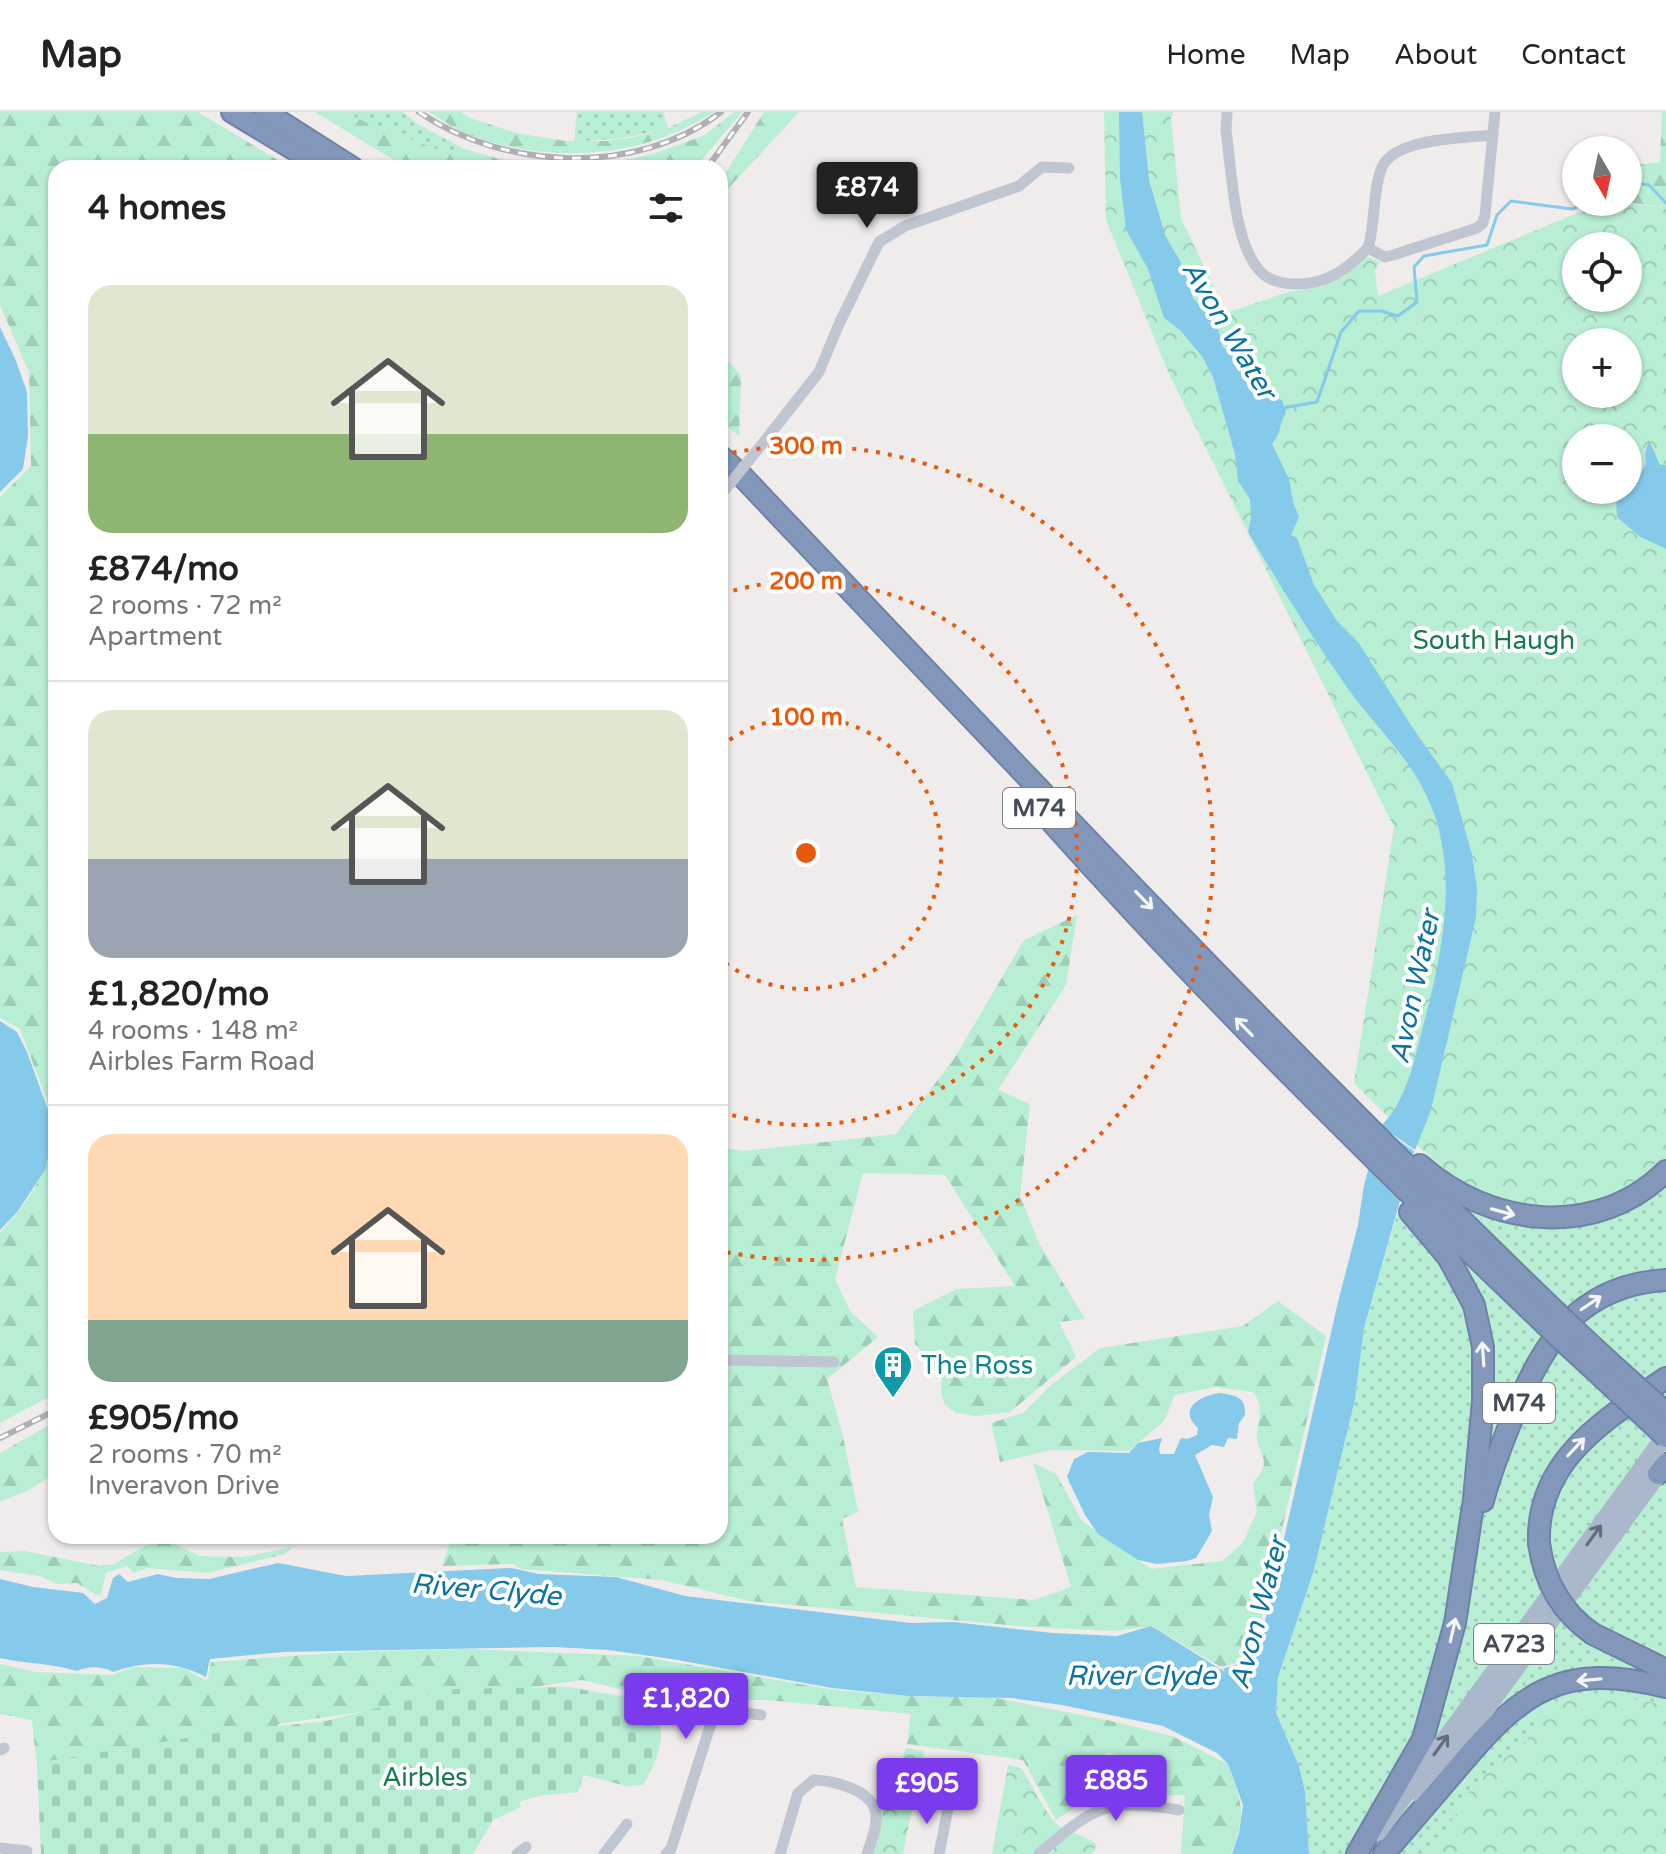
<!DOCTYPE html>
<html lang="en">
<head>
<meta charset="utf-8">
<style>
  :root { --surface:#fff; --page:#f6f6f6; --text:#222; --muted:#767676; --line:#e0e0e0; --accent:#7c3aed }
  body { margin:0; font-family:"Varela Round",sans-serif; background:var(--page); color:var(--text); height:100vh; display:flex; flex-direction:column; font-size:30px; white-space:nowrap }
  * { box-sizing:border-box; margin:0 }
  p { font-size:26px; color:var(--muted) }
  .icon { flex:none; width:44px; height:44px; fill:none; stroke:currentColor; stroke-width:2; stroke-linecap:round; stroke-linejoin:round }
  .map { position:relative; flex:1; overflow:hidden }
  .drawer { position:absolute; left:48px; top:48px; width:680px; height:1384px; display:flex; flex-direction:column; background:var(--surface); border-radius:24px; box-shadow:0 2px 6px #0004 }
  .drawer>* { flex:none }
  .needle { width:52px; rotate:171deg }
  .buttons { position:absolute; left:1562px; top:24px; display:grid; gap:16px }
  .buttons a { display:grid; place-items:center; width:80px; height:80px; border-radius:50%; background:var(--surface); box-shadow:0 2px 6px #0004; font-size:40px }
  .price { position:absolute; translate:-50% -68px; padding:0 18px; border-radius:8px; background:var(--accent); color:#fff; font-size:26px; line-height:52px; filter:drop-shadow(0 2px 4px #0008) }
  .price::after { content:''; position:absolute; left:50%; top:48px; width:24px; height:18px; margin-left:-12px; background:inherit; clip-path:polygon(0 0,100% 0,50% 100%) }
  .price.current { background:#222; color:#fff }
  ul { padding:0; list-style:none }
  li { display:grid; align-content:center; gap:16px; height:424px; padding:0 40px }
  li+li { border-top:2px solid var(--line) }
  li span { display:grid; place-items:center; height:248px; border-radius:24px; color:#555 }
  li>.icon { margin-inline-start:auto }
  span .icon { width:144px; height:144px; fill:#fffc; stroke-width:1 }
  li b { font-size:34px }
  h2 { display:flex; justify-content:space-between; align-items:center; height:96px; padding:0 40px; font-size:34px }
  header { display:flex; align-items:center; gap:48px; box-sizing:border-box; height:112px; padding:0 40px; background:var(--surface); border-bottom:2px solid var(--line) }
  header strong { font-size:38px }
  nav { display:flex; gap:44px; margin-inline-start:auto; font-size:28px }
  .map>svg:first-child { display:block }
  .grass { fill:url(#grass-dots) }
  .forest { fill:url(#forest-firs) }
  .cemetery { fill:url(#cemetery-stones) }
  .park { fill:url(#park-crowns); fill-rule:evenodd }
  .water { fill:#85c9eb }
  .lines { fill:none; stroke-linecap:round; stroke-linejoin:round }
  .stream { stroke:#85c9eb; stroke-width:3 }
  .motorway-casing { stroke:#6e82a7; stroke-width:24 }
  .minor { stroke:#bfc6d1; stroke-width:11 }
  .primary { stroke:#abb7cb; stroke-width:18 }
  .motorway { stroke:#8397bb; stroke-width:20 }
  .rail-casing { stroke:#aeb0b6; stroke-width:6 }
  .rail { stroke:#fff; stroke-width:3; stroke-dasharray:9; stroke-linecap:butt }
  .motorway-bridge-casing { stroke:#6e82a7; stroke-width:24; stroke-linecap:butt }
  .minor-bridge { stroke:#bfc6d1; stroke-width:11 }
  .motorway-bridge { stroke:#8397bb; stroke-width:20 }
  .oneway { stroke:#f3f5f8 }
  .oneway2 { stroke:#636c7b }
  .ring { fill:none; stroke:#e8590c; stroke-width:4; stroke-dasharray:4 8 }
  .labels { text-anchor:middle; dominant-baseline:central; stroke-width:8; stroke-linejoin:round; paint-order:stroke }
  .shield { fill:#fff; stroke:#7c828b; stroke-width:2 }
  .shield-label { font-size:24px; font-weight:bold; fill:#444c59 }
  .park-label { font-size:26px; fill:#167954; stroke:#fff }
  .culture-label { font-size:26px; fill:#0d838f; stroke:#fff; text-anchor:start }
  .water-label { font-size:28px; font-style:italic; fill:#0c71a3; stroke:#fff }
  .centre { fill:#e8590c; stroke:#fff; stroke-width:4 }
  .ring-label { font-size:24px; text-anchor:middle; font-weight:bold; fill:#e8590c; stroke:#fff; stroke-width:8; stroke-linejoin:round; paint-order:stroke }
</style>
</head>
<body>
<header>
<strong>Map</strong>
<nav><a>Home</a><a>Map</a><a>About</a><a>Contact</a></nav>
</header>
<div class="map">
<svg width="1666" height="1742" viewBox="0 0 1666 1742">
  <defs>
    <pattern id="grass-dots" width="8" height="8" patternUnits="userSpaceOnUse" patternTransform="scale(2)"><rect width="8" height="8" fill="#b8eed3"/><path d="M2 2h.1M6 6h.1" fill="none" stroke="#9fceb7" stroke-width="1.8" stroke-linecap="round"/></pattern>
    <pattern id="forest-firs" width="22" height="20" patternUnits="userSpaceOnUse" patternTransform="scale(2)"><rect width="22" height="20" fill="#b8eed3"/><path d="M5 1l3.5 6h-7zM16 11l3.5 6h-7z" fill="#9fceb7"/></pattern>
    <pattern id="cemetery-stones" width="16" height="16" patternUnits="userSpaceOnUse" patternTransform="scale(2)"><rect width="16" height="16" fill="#b8eed3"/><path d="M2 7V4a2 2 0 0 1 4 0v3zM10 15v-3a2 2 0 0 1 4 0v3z" fill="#9fceb7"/></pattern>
    <pattern id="park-crowns" width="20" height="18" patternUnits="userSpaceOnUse" patternTransform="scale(2)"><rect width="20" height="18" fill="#b8eed3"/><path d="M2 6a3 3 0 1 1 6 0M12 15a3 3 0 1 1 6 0" fill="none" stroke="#9fceb7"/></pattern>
  </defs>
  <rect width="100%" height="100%" fill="#efeceb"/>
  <g class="grass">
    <polygon points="347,0 403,0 419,13 465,37 441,39 358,7"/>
    <path d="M577,0h86l5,16c-32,9 -61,13 -94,13z"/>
    <polygon points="1666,1037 1666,1593 1615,1584 1544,1594 1527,1628 1474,1672 1444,1722 1428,1742 1309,1742 1305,1679 1299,1654 1276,1601 1278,1565 1314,1458 1355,1287 1364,1216 1397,1102 1447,1057 1484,1082 1615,1080 1646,1061"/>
  </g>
  <g class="forest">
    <polygon points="0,0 198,0 291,56 56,56 56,1012 20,917 0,906 0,385 31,354 29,260 0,193"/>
    <polygon points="315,0 347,0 358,7 441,39 465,37 496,46 546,54 605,53 656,41 705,23 734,0 742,0 695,56 407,56"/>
    <path d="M429,0h32l9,6 46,15 50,8h40l29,-4 33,-9 34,-16h12c-12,7 -25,15 -38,20 -63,28 -139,27 -204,4 -15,-5 -29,-16 -43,-24z"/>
    <polygon points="764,0 799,0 724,81 720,93 720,70"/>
    <polygon points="1662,0 1666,0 1666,95 1623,90 1628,90 1628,54 1660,50"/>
    <polygon points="720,239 741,264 739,324 720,308"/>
    <path d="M1077,803l-11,70 -68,105 32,14 -10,92 19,47 46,76 -26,3 17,35 -66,55 -33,4 -21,-3 -11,-8 -4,-13 1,-19 -27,-29 -2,-33 44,-22 58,-3 -70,-111 -82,-2 -28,106 15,32 28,26 -51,42 16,57 15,76 -16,7 14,68 178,13 37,-13 -38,-124 23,11 26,47 69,48 71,-8 20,-17 15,-32 -4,-28c3,-5 9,-11 10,-17 4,-11 -7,-20 -6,-31 1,-16 8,-29 -4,-44l-37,-5 -41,8 -11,26 -35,30 -78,-1 -51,12 -9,-39 32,-10 27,-27 50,-38 143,-22 35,-25 48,35 -72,316 -18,11 -15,4 -70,-41 -34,5 -88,-4 -280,-26 -87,-21 -141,-11 -8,-5 -71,2 10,-30h268v-389l23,4 153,-17 58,-75 70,-119z"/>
    <path d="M56,1020v261l-56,30v-191c32,-32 44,-57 56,-100z"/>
    <polygon points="56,1309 56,1361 29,1378 0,1390 0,1341"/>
    <polygon points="160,1425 200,1444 243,1445 293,1435 285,1442 207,1461 148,1456 133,1461 127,1454 106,1461 101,1483 95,1482 77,1471 57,1472 40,1464 0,1458 0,1440 25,1439 99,1454 114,1452"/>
    <path d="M466,1537l172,7 196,34 88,7 64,-1 121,24 65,16 56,28c14,41 19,48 3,90h-50l4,-59h-18l-7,-21 -51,-22 -20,12 10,26 -43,30 -33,-60 -116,-16 4,-30 -145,-14 -104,-1 -80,-19 -304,44v2l-240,48 -6,-54 -32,-6v-50l36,8 77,3 19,-8 51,1 24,13 4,-19 137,-10z"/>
  </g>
  <path class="cemetery" d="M568,1575l70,12 21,9c4,34 2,47 -16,77l-17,1 -42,-11 -6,17 -41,4 -18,6 2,5 -28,13 -20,34h-432l-4,-91 187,-31 102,-11 127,-32z"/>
  <g class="park">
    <path d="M1104,0h69l-2,7 10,99 45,95 62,-21 33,-5 21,-11 25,-19 13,4 -5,9 3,26 226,-94 62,5v942c-6,7 -12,17 -20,23 -41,38 -112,45 -162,22 -41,-18 -97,-79 -130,-111l40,-256 -225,-453 -63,-154zM1576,134h52v52h-52zM1576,230h52v52h-52zM1576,326h52v52h-52z"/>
    <polygon points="1580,1584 1615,1584 1666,1593 1666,1742 1428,1742 1444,1722 1474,1672 1527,1628 1544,1594"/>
    <polygon points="906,1636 924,1639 903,1742 873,1742 879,1718 879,1688 899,1657"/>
    <path d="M1008,1653l13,3c11,16 23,43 36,56 11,11 29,10 40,21l-5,9h-100z"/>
  </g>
  <g class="water">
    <path d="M1119,0h23l7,68 16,55 15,26 13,37 24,27 6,22 30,28 11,21 18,4 4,13c-7,11 -4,19 -14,31l17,35 4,23 6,15 -8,18 6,3 17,47 23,36 21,21 58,91 36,50 20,72 5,33 -1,29 -45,193 -16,40 -34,-24c28,-27 35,-75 45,-111 21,-81 36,-168 -12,-242 -20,-31 -47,-57 -68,-87 -35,-50 -67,-102 -98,-154l3,-14 -1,-19 -12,-18 -3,-27 -22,-77 -11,-21 -22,-26 -16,-12 -16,-49 -22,-39 -6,-52z"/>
    <polygon points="0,215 16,249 27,280 28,324 23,357 0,380"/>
    <polygon points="1649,328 1660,353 1666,353 1666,437 1639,424 1617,405 1616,383 1620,378 1628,378 1628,371 1637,365 1646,353 1645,342"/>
    <polygon points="0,909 17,920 27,940 55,1017 45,1058 18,1099 0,1118"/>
    <path d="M1380,1016l34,23 -50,177 -9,71 -41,171 -36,107 -2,36 23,53 6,25 4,63h-77l7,-21 4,-28 -15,-41 -11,-11 -54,-27 -101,-21 -51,-7 -103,-2 -76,-8 -160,-29 -64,-9 -53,-3 -272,5 -73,7 -4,18c-30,-16 -61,-17 -93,-5 -11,-6 -24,-6 -36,-1 -25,-8 -51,-7 -77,-13v-79l33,8 50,6 12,11 12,-6 6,-20 6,-4 9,8 30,-8 18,4 33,1 69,-16 68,13 165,-8 28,6 77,3 69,19 226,27 42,-1 100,11 64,3 34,-10 74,46 -2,-3 23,-8 12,-9 80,-350 20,-77 6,-40z"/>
    <path d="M1221,1281c16,3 25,4 24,22l-6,8 -2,16 -9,-1 -4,9 -12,-2 -17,10 18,42 -4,18 3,16 -16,27 -9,3 -30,3 -19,-4 -40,-26 -13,-19 -18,-38 7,-18 14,-7 41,1 9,-10 24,-5 -3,10 1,6h14l7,-16 7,1 9,-4 1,-7c-22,-20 4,-33 23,-35z"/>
  </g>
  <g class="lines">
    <g class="stream">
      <polyline points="1628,70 1649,73 1666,91"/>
      <polyline points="1283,296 1317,290 1341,220 1359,199 1381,199 1398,204 1417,190 1414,155 1424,144 1487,133 1497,103 1511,89 1572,97 1577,95"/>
    </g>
    <defs>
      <g id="motorway">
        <polyline points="232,0 325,56"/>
        <polyline points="265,0 353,56"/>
        <path d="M720,344l21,19c268,283 535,567 815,837"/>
        <path d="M1049,707c157,176 325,342 496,505"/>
        <path d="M1420,1053c69,62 177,75 246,6"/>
        <polyline points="1576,1219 1616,1256"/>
        <polyline points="1566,1232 1604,1267"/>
        <polyline points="1658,1362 1666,1352"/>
        <path d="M1483,1389c8,-30 19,-58 31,-87 30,-74 66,-129 152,-134"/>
        <path d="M1539,1431c-3,-83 67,-124 127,-165"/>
        <polyline points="1593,1522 1666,1558"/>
        <polyline points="1357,1742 1423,1627 1455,1511 1474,1387 1483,1289 1483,1235 1474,1193 1448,1145 1410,1100"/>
        <path d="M1384,1742c24,-28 48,-56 72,-84 65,-78 104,-109 210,-83"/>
      </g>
    </defs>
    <use href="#motorway" class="motorway-casing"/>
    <g class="minor">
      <path d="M1227,0l-1,19c6,39 7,116 37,143 9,8 23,10 35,10 30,0 50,-16 70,-36l17,9 8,-2 84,-27 6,-5 2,-8 10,-103"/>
      <path d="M1368,136c8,-26 4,-56 14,-81 13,-29 83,-29 111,-32"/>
      <polyline points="771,321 819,260 839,212 879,130 905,114 1019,74 1042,55 1069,56"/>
      <polyline points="720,1248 834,1250"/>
      <polyline points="0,1638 4,1636"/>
      <polyline points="0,1736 27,1739"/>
      <polyline points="517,1742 526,1735"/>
      <polyline points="604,1742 627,1712"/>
      <polyline points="666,1742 671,1737 713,1605 719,1598 761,1603"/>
      <path d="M780,1742l18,-61 16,-13c21,1 61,10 62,36 1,12 -5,26 -9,38"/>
      <polyline points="939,1742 949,1692"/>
      <path d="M1039,1742c56,-48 66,-56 140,-44"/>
    </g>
    <g class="primary">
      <polyline points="1422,1684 1666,1351"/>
      <polyline points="1378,1720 1666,1323"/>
    </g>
    <use href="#motorway" class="motorway"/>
    <defs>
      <g id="rail">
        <path d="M419,0c85,58 217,65 302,0"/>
        <polyline points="707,56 748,0"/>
        <polyline points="0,1326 56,1298"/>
      </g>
    </defs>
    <use href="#rail" class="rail-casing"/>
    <use href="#rail" class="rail"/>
    <defs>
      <g id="motorway-bridge">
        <polyline points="1556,1200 1576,1219"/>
        <polyline points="1545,1212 1566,1232"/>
        <polyline points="1616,1256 1666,1301"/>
        <polyline points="1604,1267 1666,1325"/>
        <path d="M1539,1431c5,38 22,69 54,91"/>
      </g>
    </defs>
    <use href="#motorway-bridge" class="motorway-bridge-casing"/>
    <polyline class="minor-bridge" points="720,384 771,321"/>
    <use href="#motorway-bridge" class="motorway-bridge"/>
  </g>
  <defs><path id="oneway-shaft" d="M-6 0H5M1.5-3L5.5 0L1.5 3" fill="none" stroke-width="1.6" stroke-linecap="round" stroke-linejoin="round" transform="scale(2)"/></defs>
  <g class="oneway">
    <use href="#oneway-shaft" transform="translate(1144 788) rotate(46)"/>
    <use href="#oneway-shaft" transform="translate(1244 915) rotate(-134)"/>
    <use href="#oneway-shaft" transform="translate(1503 1100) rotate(15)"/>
    <use href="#oneway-shaft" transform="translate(1591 1191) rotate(-34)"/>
    <use href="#oneway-shaft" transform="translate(1483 1242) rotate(-94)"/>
    <use href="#oneway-shaft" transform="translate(1576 1335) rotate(-47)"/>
    <use href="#oneway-shaft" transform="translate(1453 1518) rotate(-77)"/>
    <use href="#oneway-shaft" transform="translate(1589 1568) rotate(175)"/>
  </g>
  <g class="oneway2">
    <use href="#oneway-shaft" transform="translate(1594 1423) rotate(-54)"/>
    <use href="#oneway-shaft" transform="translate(1441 1633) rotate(-54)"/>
  </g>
  <g class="ring">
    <path d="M720 635A136 136 0 1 1 720 847"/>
    <path d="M722 482A272 272 0 1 1 722 1000"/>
    <path d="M721 343A407 407 0 1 1 721 1139"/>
  </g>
  <defs>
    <symbol id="building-pin" viewBox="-11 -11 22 30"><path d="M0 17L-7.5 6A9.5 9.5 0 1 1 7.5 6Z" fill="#0f9aa8" stroke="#fff"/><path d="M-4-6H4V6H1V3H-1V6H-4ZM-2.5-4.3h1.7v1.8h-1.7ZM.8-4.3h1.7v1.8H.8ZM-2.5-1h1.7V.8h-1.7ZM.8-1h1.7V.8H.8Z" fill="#fff"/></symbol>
  </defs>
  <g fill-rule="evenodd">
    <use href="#building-pin" x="871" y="1231" width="44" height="60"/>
  </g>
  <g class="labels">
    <g class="shield">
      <rect x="1003" y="676" width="72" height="40" rx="6"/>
      <rect x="1483" y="1271" width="72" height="40" rx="6"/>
      <rect x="1474" y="1512" width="80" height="40" rx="6"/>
    </g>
    <g class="shield-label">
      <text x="1039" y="696">M74</text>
      <text x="1519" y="1291">M74</text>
      <text x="1514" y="1532">A723</text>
    </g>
    <g class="park-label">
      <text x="1494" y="528">South Haugh</text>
      <text x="425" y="1665">Airbles</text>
    </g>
    <g class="culture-label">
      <text x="921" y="1253">The Ross</text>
    </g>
    <g class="water-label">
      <text transform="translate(1229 218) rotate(59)">Avon Water</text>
      <text transform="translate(1415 875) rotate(-78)">Avon Water</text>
      <text transform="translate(486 1478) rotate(5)">River Clyde</text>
      <text transform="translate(1259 1501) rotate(-75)">Avon Water</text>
      <text x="1141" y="1564">River Clyde</text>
    </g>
  </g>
  <circle cx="806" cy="741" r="12" class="centre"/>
  <g class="ring-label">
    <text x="806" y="342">300 m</text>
    <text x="806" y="477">200 m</text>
    <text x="806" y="613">100 m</text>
  </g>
</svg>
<div class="buttons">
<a><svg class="needle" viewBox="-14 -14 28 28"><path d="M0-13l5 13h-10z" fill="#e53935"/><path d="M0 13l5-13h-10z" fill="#767676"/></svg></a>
<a><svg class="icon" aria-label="locate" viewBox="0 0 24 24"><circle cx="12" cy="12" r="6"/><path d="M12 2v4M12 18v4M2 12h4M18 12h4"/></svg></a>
<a>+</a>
<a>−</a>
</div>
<b class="price current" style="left:867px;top:118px">£874</b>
<b class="price" style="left:686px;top:1629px">£1,820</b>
<b class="price" style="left:1116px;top:1711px">£885</b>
<b class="price" style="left:927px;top:1714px">£905</b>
<section class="drawer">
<h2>4 homes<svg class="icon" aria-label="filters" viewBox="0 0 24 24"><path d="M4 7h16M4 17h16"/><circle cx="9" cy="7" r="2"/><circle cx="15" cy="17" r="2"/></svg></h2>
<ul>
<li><span style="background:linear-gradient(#dfe7d0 60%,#8fb573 0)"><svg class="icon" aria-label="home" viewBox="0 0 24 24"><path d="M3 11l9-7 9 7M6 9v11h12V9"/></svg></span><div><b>£874/mo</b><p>2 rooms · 72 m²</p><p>Apartment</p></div></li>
<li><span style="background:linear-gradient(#dfe7d0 60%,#9aa5b1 0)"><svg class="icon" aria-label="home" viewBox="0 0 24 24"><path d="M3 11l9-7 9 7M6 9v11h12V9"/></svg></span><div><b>£1,820/mo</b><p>4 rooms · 148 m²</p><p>Airbles Farm Road</p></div></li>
<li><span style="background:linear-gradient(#ffd9b3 75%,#7fa58c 0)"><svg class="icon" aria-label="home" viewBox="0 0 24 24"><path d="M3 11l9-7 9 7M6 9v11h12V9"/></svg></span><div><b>£905/mo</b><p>2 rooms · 70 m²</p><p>Inveravon Drive</p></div></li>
</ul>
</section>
</div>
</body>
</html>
